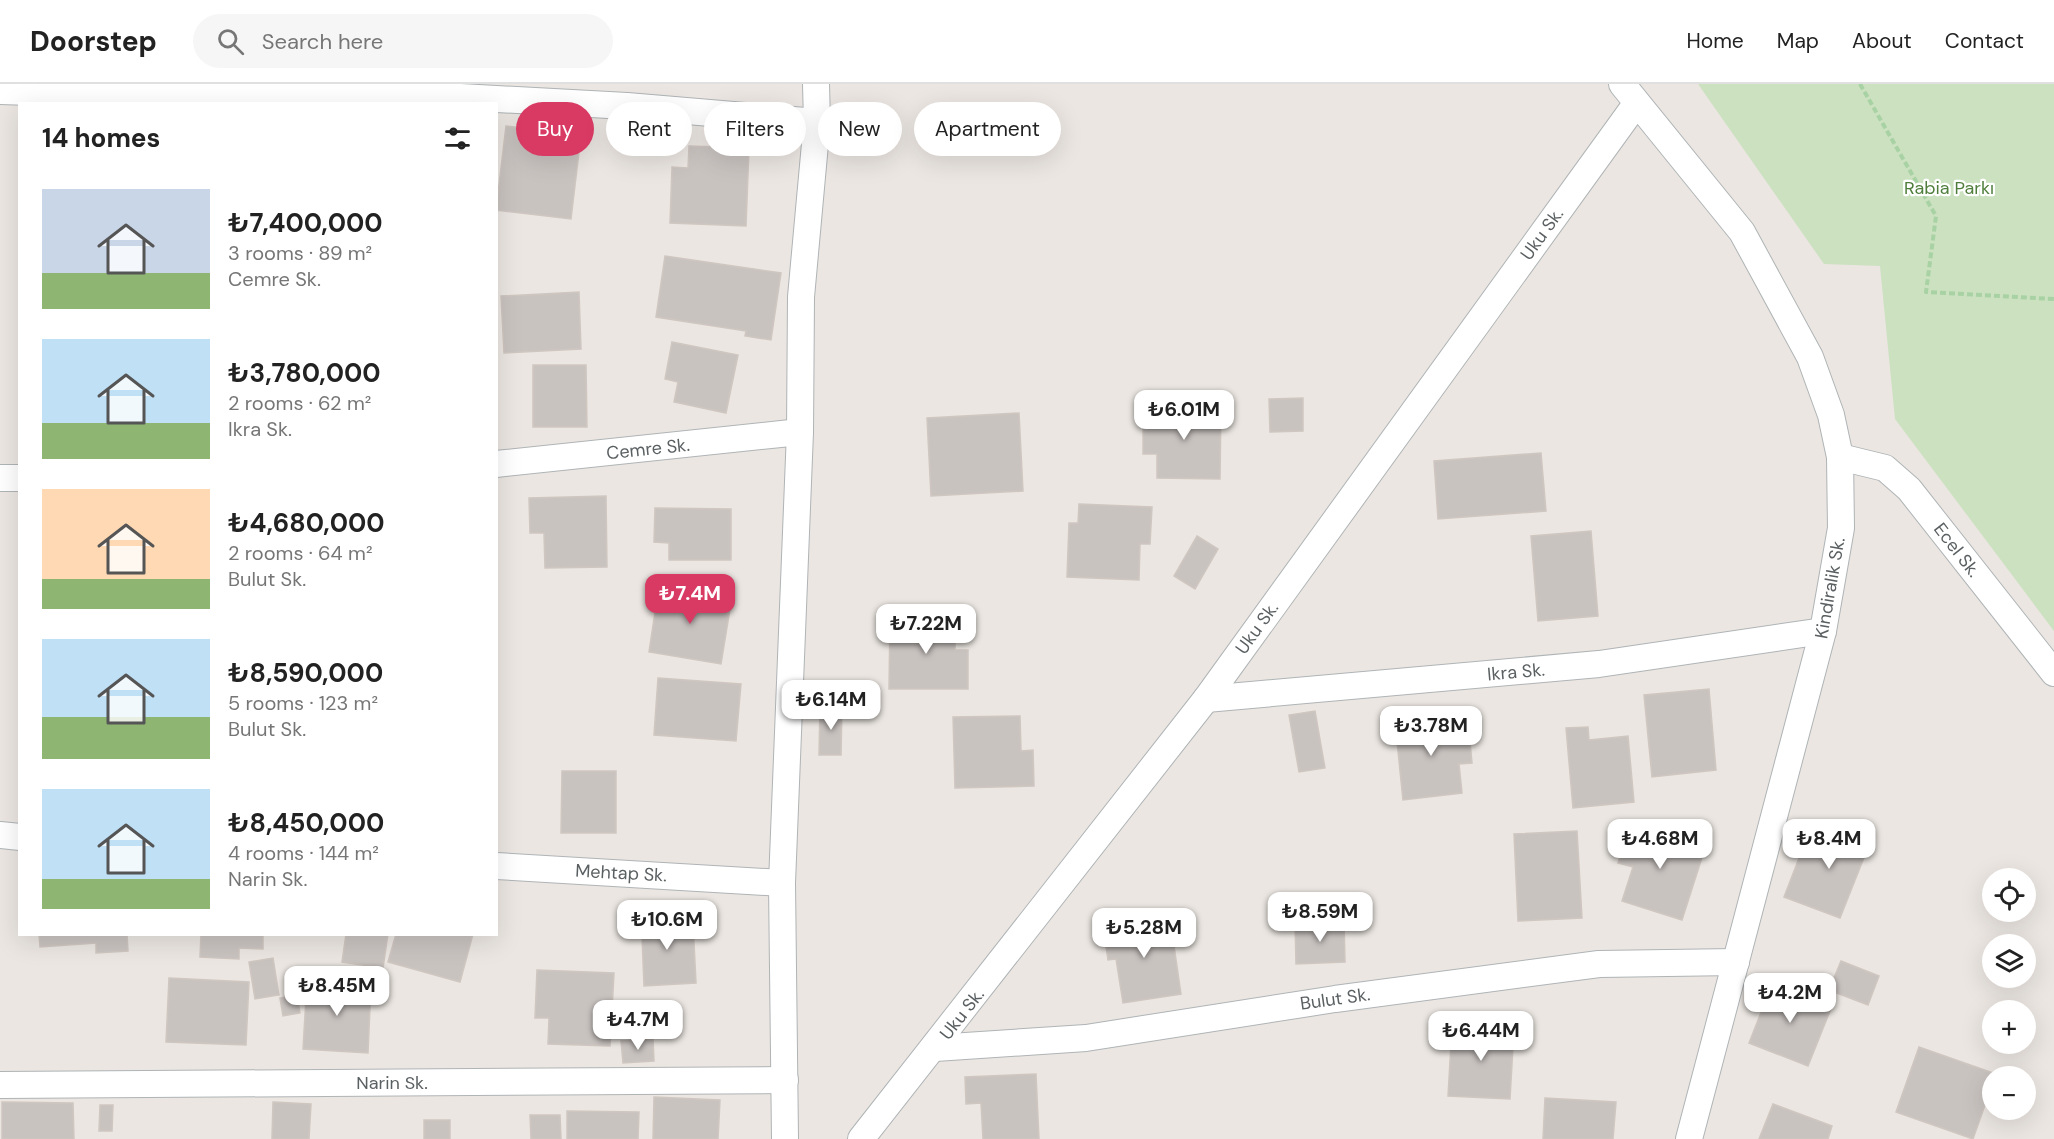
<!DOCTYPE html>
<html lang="en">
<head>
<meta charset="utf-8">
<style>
  :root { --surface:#fff; --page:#f6f6f6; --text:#222; --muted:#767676; --line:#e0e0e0; --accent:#d83a64 }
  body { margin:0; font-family:"DM Sans",sans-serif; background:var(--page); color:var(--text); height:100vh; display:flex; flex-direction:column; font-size:22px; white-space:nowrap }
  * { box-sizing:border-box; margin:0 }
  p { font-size:20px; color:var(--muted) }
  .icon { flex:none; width:33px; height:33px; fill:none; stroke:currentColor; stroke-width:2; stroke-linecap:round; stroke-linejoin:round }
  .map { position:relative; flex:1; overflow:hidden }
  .drawer { position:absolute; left:18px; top:18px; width:480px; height:834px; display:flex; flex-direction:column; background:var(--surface); border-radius:0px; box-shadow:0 6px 24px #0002 }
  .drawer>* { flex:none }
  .guide { position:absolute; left:516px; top:18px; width:570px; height:54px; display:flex; gap:12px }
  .fabs { position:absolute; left:1982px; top:784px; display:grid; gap:12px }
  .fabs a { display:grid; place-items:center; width:54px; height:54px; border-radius:50%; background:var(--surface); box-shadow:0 6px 24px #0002; font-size:30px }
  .price { position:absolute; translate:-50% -51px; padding:0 14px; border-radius:12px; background:#fff; color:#222; font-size:20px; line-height:39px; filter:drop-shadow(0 2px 3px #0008) }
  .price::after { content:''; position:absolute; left:50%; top:36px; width:18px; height:14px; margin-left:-9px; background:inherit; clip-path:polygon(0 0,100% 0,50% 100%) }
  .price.active { background:var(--accent); color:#fff }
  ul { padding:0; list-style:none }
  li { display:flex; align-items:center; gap:18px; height:150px; padding:0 24px }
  li span { display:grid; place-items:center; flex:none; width:168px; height:120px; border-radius:0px; color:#555 }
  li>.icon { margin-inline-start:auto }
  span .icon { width:72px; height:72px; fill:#fffc; stroke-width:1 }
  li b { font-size:26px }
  h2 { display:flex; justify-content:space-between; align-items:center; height:72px; padding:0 24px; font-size:26px }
  .pill { padding:0 21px; border-radius:27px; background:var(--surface); box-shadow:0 6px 24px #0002; font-size:21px; line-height:54px }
  .pill.active { background:var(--accent); color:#fff }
  header { display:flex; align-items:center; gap:36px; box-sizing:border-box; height:84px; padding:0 30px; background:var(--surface); border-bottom:2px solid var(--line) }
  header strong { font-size:28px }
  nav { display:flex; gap:33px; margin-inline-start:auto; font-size:21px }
  .search { width:420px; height:54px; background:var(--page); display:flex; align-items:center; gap:15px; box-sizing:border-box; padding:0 21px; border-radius:33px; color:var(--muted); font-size:22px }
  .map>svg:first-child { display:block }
  .green { fill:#cbe1c0 }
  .building { fill:#c9c3c0; stroke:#cfc6c0; stroke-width:1.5 }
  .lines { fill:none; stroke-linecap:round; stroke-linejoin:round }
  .street-casing { stroke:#afb4b6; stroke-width:28 }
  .path { stroke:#a8d2a4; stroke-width:4; stroke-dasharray:6 3; stroke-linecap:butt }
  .street { stroke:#fff; stroke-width:26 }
  .labels { text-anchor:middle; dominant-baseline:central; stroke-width:4.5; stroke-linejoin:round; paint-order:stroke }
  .park-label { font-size:18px; fill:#4f7e3c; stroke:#fff }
  .street-label { font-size:18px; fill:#5a5f61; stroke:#fff }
</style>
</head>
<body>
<header>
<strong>Doorstep</strong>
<div class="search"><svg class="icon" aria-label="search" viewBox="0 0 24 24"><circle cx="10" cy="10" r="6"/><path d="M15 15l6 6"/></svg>Search here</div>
<nav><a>Home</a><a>Map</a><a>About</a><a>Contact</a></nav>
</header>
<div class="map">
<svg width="2054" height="1055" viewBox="0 0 2054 1055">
  <rect width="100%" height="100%" fill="#ebe6e1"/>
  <polygon class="green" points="1698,0 2054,0 2054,547 1895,335 1880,182 1824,180"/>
  <g class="building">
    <polygon points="506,42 581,51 571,135 496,126"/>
    <polygon points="689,62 749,64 746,142 670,139 672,83 688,84"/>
    <polygon points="665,172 781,189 771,256 745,252 746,247 656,233"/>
    <polygon points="579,208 581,265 504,269 501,212"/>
    <polygon points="672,258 738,271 726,329 674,318 678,298 665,295"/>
    <polygon points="533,281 586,281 587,343 533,343"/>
    <polygon points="1303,314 1303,347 1270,348 1269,315"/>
    <polygon points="1143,322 1221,322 1220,395 1157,394 1157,370 1143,370"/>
    <polygon points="1019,329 1023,407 931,412 927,334"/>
    <polygon points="1541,369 1546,427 1438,435 1434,377"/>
    <polygon points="606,412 607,483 545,484 544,449 530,449 529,414"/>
    <polygon points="1079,420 1152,423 1150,460 1140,460 1139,496 1067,493 1069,439 1078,439"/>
    <polygon points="655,424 731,425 731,476 669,476 669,459 654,458"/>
    <polygon points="1591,447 1598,532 1538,537 1531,452"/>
    <polygon points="1197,452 1218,465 1195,505 1174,492"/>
    <polygon points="659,502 732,513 721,580 649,568"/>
    <polygon points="890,534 955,535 955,566 968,566 968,605 889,605"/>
    <polygon points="658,594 741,600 736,657 654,651"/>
    <polygon points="1709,605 1716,686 1652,693 1644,611"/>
    <polygon points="820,623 842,623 841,671 819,671"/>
    <polygon points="1315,627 1325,684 1299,688 1289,631"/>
    <polygon points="1457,631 1460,659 1470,658 1472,679 1459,680 1462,709 1403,716 1395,638"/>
    <polygon points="1020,632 1021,667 1033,666 1034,702 955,704 953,633"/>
    <polygon points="1588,643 1589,656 1628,652 1634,718 1573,724 1566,644"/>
    <polygon points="562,687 616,687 616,749 561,749"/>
    <polygon points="1823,737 1871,756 1840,834 1784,813 1801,769 1810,772"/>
    <polygon points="1631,738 1706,761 1682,836 1622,817 1633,783 1618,779"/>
    <polygon points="1577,747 1582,834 1518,837 1514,750"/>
    <polygon points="641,827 666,828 666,838 693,839 696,899 644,902"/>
    <polygon points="1170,834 1181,910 1123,919 1116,875 1108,876 1103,843"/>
    <polygon points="1344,838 1345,878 1296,880 1295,839"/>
    <polygon points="39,850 127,850 128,867 96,869 96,859 40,863"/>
    <polygon points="201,850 263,850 263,865 239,864 239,875 200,873"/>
    <polygon points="346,850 388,850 383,884 342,878"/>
    <polygon points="396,850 473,850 460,898 388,878"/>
    <polygon points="273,874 279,911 255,915 249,878"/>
    <polygon points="1841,877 1879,892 1868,921 1829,906"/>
    <polygon points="537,886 614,889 610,962 548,960 549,934 535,934"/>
    <polygon points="169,894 249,898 246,961 166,958"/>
    <polygon points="307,897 371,900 368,969 303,965"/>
    <polygon points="1773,898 1832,922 1808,982 1749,959"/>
    <polygon points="297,911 300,929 283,932 280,914"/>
    <polygon points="1452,942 1514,945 1510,1015 1448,1012"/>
    <polygon points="653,955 654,977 623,979 621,957"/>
    <polygon points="1919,963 1996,990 1992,993 1992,1001 1973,1055 1896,1028"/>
    <polygon points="1036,990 1039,1055 983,1055 981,1019 966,1020 965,993"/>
    <polygon points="654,1013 720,1016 718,1055 653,1055"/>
    <polygon points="1545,1014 1616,1018 1613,1055 1543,1055"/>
    <polygon points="2,1018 73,1019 74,1055 2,1055"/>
    <polygon points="273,1018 311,1020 309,1055 272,1055"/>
    <polygon points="1773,1020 1832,1042 1828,1055 1759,1055"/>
    <polygon points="100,1021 113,1021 112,1047 99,1047"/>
    <polygon points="567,1027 639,1028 638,1055 567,1055"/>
    <polygon points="530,1031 560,1031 561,1055 531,1055"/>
    <rect x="424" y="1036" width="26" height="19"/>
  </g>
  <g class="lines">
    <defs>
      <g id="street">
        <polyline points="1622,0 1742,148 1810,273 1831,331 1840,373 1841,444 1823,547 1689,1055"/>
        <polyline points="0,7 121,11 292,8 442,12 627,22 817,38"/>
        <polyline points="1840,373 1885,384 1909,405 2054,589"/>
        <polyline points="496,380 800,348"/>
        <polyline points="0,394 20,394"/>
        <polyline points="1206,615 1599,580 1823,547"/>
        <polyline points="0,751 20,753"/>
        <polyline points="496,782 782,799"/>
        <polyline points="935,964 1086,954 1335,915 1599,880 1736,878"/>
        <polyline points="0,1001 785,996"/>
        <polyline points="785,1055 782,799 800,348 801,213 817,38 816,0"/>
        <polyline points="861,1055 1206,615 1636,20"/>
      </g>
    </defs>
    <use href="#street" class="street-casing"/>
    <polyline class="path" points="1860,0 1936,132 1926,208 2054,215"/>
    <use href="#street" class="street"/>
  </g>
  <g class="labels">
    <g class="park-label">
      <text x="1949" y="104">Rabia Parkı</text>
    </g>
    <g class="street-label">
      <text transform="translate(1542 150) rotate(-54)">Uku Sk.</text>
      <text transform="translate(648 365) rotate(-6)">Cemre Sk.</text>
      <text transform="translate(1957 466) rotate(52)">Ecel Sk.</text>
      <text transform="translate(1830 504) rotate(-80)">Kindiralik Sk.</text>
      <text transform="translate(1257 544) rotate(-54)">Uku Sk.</text>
      <text transform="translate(1516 588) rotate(-5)">Ikra Sk.</text>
      <text transform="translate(621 789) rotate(3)">Mehtap Sk.</text>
      <text transform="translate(1335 915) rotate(-8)">Bulut Sk.</text>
      <text transform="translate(962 930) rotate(-52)">Uku Sk.</text>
      <text x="392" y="999">Narin Sk.</text>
    </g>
  </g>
</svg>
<div class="fabs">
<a><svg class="icon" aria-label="locate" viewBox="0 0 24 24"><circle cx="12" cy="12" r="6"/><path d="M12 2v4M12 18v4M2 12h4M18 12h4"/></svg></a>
<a><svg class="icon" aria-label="layers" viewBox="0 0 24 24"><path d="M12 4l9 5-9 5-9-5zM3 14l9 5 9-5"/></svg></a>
<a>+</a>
<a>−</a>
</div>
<b class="price" style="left:1184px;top:357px">₺6.01M</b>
<b class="price active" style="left:690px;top:541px">₺7.4M</b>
<b class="price" style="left:926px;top:571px">₺7.22M</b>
<b class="price" style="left:831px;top:647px">₺6.14M</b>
<b class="price" style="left:1431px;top:673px">₺3.78M</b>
<b class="price" style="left:1660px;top:786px">₺4.68M</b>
<b class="price" style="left:1829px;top:786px">₺8.4M</b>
<b class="price" style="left:1320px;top:859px">₺8.59M</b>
<b class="price" style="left:667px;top:867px">₺10.6M</b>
<b class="price" style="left:1144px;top:875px">₺5.28M</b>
<b class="price" style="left:337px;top:933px">₺8.45M</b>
<b class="price" style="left:1790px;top:940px">₺4.2M</b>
<b class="price" style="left:638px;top:967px">₺4.7M</b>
<b class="price" style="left:1481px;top:978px">₺6.44M</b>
<div class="guide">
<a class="pill active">Buy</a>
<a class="pill">Rent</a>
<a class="pill">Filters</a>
<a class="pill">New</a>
<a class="pill">Apartment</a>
</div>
<section class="drawer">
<h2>14 homes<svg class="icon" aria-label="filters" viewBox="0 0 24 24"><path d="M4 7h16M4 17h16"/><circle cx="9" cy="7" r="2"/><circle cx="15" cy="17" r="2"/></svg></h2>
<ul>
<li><span style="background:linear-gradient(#c9d6e8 70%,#8fb573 0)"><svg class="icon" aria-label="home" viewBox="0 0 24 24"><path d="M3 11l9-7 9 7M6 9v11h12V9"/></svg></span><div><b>₺7,400,000</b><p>3 rooms · 89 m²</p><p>Cemre Sk.</p></div></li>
<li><span style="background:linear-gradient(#bfe0f5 70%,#8fb573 0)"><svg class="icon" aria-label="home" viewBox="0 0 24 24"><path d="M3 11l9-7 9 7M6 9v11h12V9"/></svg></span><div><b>₺3,780,000</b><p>2 rooms · 62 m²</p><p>Ikra Sk.</p></div></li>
<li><span style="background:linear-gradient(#ffd9b3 75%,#8fb573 0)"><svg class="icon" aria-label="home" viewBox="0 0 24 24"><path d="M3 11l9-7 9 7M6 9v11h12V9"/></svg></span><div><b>₺4,680,000</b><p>2 rooms · 64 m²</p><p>Bulut Sk.</p></div></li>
<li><span style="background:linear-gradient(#bfe0f5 65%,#8fb573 0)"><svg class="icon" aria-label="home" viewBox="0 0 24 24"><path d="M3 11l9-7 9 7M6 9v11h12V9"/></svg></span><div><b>₺8,590,000</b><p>5 rooms · 123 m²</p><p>Bulut Sk.</p></div></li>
<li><span style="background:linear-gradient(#bfe0f5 75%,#8fb573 0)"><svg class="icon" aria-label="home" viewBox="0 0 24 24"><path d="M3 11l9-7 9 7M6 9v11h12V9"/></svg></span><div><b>₺8,450,000</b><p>4 rooms · 144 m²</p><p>Narin Sk.</p></div></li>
</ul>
</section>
</div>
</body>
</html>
